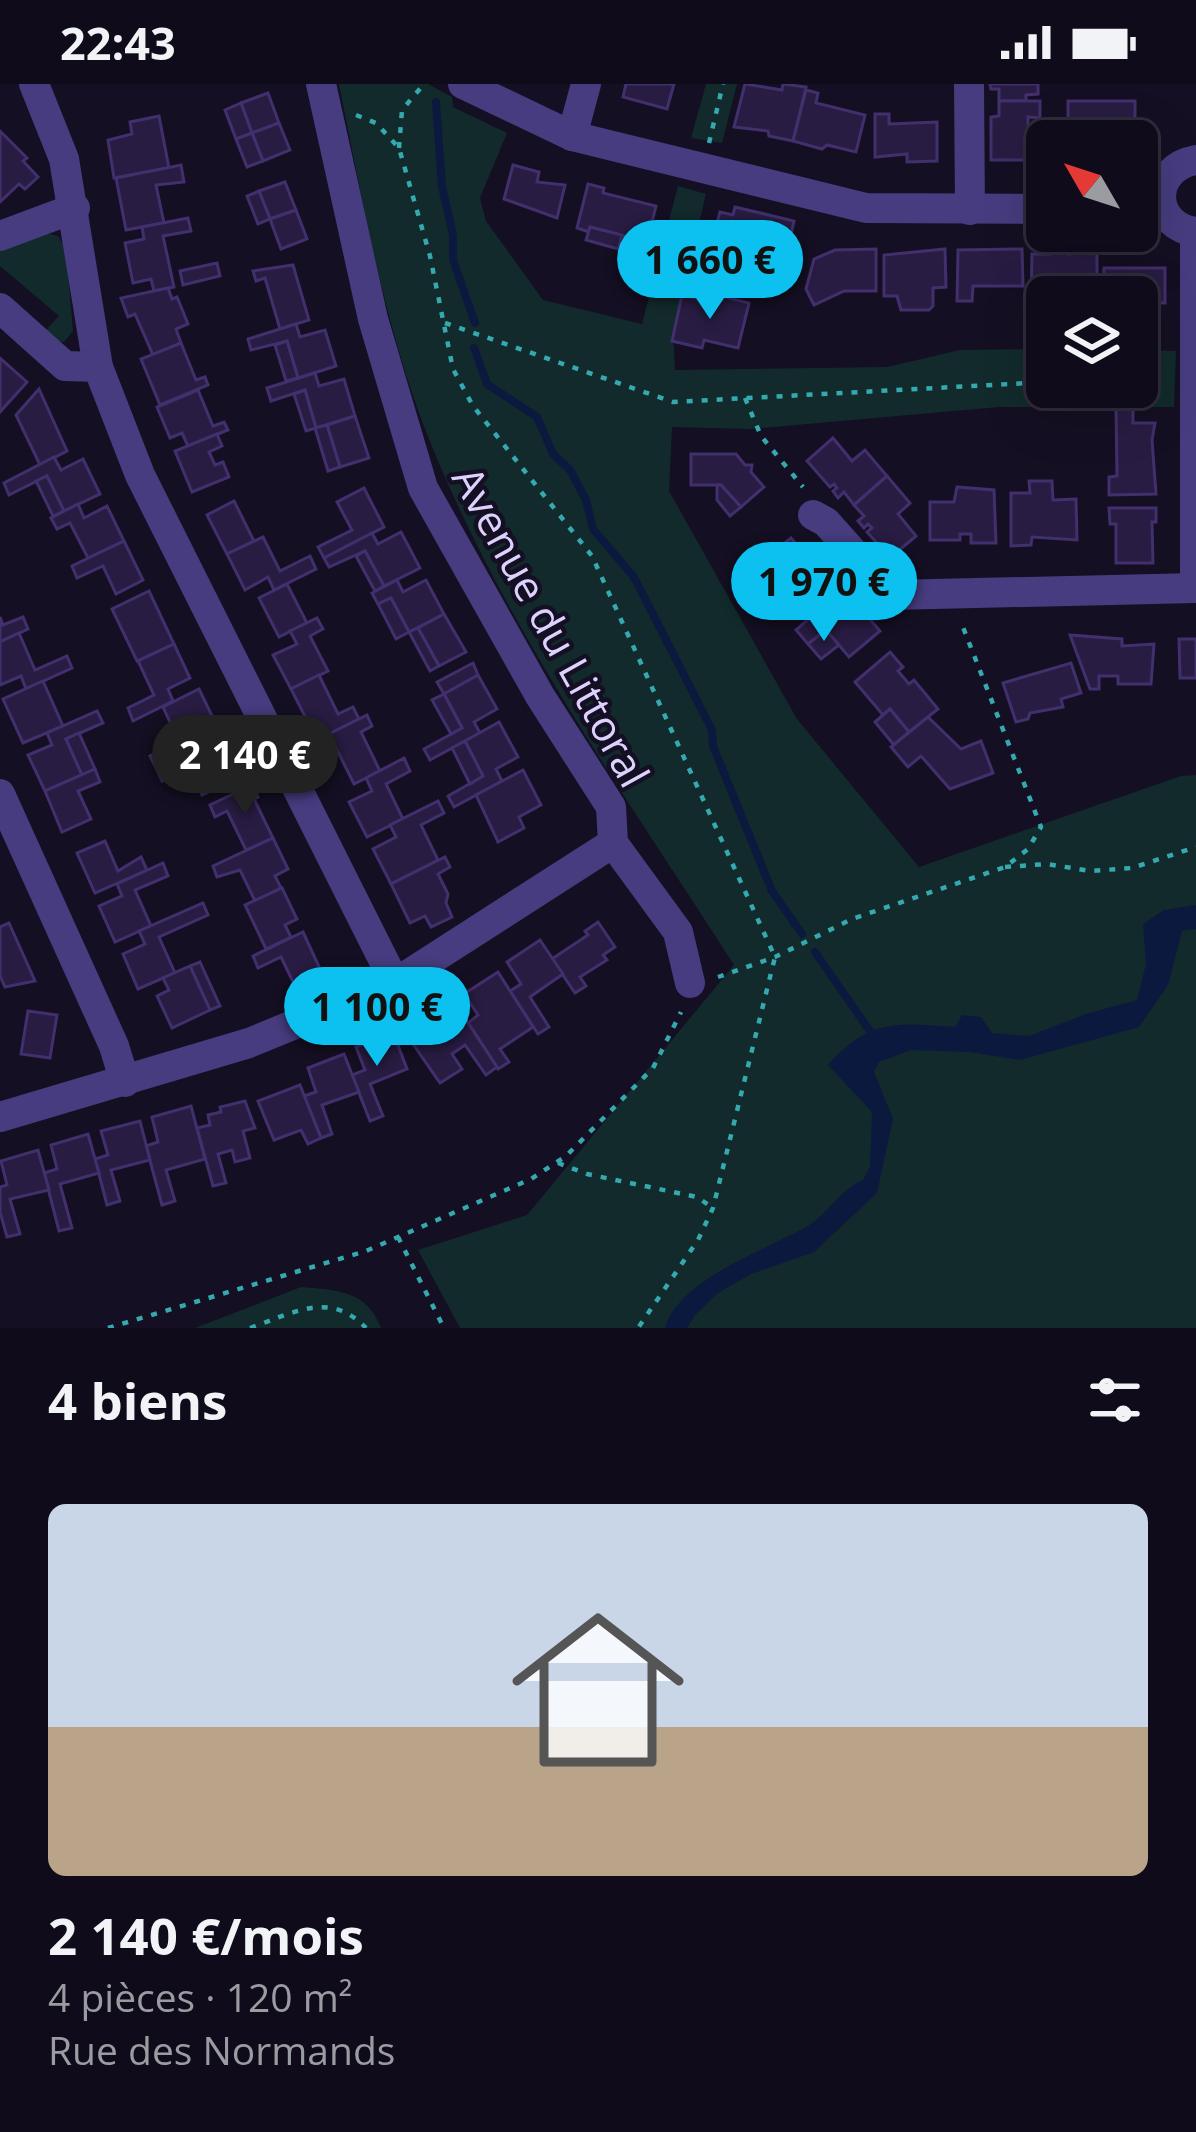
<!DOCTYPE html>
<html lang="fr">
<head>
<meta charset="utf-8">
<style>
  :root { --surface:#0f0b1a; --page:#1d1927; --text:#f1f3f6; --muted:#9b9ba2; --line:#2f2b39; --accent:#0cc1f0 }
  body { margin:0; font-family:"Open Sans",sans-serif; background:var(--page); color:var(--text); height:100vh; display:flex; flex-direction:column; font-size:45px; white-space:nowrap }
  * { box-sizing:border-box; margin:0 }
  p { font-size:39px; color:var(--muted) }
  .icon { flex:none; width:66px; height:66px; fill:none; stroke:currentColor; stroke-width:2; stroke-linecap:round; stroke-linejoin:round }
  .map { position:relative; height:1244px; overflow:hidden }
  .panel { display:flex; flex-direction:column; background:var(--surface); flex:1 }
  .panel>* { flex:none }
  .needle { width:78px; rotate:309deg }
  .buttons { position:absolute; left:1026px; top:36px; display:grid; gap:24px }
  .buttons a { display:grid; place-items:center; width:132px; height:132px; border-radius:18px; background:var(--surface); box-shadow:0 12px 48px #0002,0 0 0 3px var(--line); font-size:60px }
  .price { position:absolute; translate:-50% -102px; padding:0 27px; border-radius:42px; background:var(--accent); color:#111; font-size:39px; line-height:78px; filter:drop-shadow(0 3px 6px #0008) }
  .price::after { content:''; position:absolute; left:50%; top:72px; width:36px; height:27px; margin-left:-18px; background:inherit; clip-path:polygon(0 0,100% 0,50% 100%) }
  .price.active { background:#222; color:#fff }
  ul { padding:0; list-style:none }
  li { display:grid; align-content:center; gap:24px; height:636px; padding:0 48px }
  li+li { border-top:3px solid var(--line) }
  li span { display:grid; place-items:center; height:372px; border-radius:18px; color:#555 }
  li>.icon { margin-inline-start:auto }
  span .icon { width:216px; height:216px; fill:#fffc; stroke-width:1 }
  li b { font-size:51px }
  h2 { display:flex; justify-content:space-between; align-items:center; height:144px; padding:0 48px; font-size:51px }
  .status { display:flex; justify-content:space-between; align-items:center; height:84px; padding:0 60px; background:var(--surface); direction:ltr }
  .status svg { height:33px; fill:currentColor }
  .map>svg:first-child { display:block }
  .green { fill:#122a2c }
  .water { fill:#0c193e }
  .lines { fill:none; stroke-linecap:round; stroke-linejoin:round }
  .stream { stroke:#0c193e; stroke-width:8 }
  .building { fill:#281c42; stroke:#422f6d; stroke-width:3 }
  .path { stroke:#34a9af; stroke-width:4.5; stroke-dasharray:6 9; stroke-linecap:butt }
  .minor { stroke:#463c7f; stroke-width:30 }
  .labels { text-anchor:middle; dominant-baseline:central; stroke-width:9; stroke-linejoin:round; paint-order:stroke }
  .street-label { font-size:42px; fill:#dcd2fd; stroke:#140f22 }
</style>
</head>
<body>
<div class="status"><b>22:43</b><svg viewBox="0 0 49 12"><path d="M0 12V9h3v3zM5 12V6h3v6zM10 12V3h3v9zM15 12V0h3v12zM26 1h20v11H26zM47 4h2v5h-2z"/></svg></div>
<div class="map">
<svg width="1196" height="1244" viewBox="0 0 1196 1244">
  <rect width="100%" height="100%" fill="#140f22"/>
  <g class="green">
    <path d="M339,0h89l24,13 1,10 54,26 -27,65 6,23 57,79 99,24 36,-138 28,8 -33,139 2,37 212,-3 73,-17 87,-1v38h90v-37l39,1 -2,56h-175l-249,22 -78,-2 -3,64 128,228 122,148 262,-91 15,-1v553h-736l-42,-78 109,-35 207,-250c-110,-172 -234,-344 -309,-536 -42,-110 -63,-230 -86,-345z"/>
    <polygon points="706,0 737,0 722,59 691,54"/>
    <polygon points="47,149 58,152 66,165 73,247 64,258 56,257 45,247 59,232 0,182 0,164"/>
    <path d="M301,1203c35,3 66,3 80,41h-186z"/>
  </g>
  <path class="water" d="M1196,821v24l-14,2 -14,54 -29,42 -119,33 -50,-8 -59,-2 -32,12 -5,10 19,47 -16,74 -63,59 -63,22 -33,19 -23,22 -8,13h-22c14,-49 99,-77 141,-101 22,-12 34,-38 57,-47l7,-13 2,-55 -44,-47c42,-47 68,-42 127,-38l7,-12 19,2 11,16 37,3 57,-22 51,-14 9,-36 -3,-40 21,-14z"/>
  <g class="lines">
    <g class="stream">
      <polyline points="436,18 442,102 453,151 453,176 475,239"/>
      <polyline points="474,264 487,300 537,333 553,370 570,386 586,416 593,445 634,493 712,646 713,662 772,807 802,850"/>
      <polyline points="815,868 876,956"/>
    </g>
  </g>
  <g class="building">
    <polygon points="626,0 674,0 667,25 623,13"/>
    <polygon points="745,0 782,6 783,0 806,3 793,57 769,52 768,47 734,43"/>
    <polygon points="990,0 1038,0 1038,10 1026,11 1026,17 999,17 999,5 991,5"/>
    <polygon points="806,6 818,9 816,19 865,31 856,68 827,61 822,65 793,57"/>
    <polygon points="268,9 279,39 252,49 241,19"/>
    <polygon points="999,17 1040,17 1040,34 1028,33 1028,76 991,76 991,33 999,32"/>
    <rect x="1068" y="17" width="67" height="37"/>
    <polygon points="241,19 252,49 236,55 225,26"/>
    <polygon points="875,30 889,30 889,40 937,38 937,77 907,78 907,70 875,73"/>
    <polygon points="159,32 169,84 114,94 108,56 132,50 130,38"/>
    <polygon points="279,39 290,66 263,77 252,49"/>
    <polygon points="0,47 27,74 23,77 38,93 25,105 19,100 0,118"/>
    <polygon points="252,49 263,77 247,83 236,55"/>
    <polygon points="181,81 184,98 156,101 164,139 126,146 116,94"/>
    <polygon points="513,81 539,88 537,98 565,101 557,134 504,115"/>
    <polygon points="285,98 296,126 270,135 259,107"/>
    <polygon points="588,100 604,104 603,109 656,122 647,158 590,143 589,148 577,144"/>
    <polygon points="259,107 270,135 258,140 247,112"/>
    <polygon points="735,123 794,137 786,172 727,158 725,165 711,161 720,128 733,131"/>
    <polygon points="296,126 307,155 281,165 270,135"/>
    <polygon points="188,134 191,147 163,152 174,203 154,207 151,195 133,199 125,159 144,155 142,143"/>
    <polygon points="590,143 622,151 618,165 586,156"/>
    <polygon points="876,165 876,207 844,207 814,221 806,205 814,175 835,166"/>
    <polygon points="945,165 946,203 933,204 933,222 929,226 901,226 897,212 884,212 884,171"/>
    <polygon points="1022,165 1023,202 973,202 972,217 957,217 958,166"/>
    <polygon points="1049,165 1069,170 1069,165 1097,166 1097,211 1049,210 1047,222 1031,222 1032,170 1049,170"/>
    <polygon points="217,179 220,192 183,201 180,187"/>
    <polygon points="293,181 309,236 280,245 265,194 256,197 253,187"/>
    <polygon points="1104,184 1165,184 1165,219 1137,219 1137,213 1103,213"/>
    <polygon points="168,204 172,215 177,213 188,240 176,245 181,259 153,271 135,230 128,233 121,214"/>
    <polygon points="682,211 718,220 720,212 749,219 738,264 704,256 702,264 672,257"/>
    <polygon points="296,240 300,253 325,246 336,282 298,294 287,257 251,266 248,255"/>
    <polygon points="287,257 298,294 286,297 275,261"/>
    <polygon points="181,259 196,296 205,293 208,301 160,321 141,275"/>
    <polygon points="0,274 27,298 0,328"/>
    <polygon points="315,289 319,302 344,295 355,332 316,344 305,306 271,317 267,304"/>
    <polygon points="39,305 67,367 40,381 16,331"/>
    <polygon points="198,306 213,342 224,338 228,346 188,362 182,349 170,354 157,323"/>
    <polygon points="305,306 316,344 306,347 294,310"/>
    <polygon points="1116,323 1133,323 1133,339 1155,339 1152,356 1156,410 1109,411 1109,393 1117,392"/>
    <polygon points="355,332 369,374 340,383 327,341"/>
    <polygon points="327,341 340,383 328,387 315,344"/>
    <polygon points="217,350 222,362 209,368 215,381 223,378 229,393 192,408 175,367"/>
    <polygon points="833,354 852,377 865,366 887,392 854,421 844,408 838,414 833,407 837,404 834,400 830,403 807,377"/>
    <polygon points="691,370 736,370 745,381 752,381 751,388 764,403 741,423 721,401 691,401"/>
    <polygon points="54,373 61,386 83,375 100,410 64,427 47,392 9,411 4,399"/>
    <polygon points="47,392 64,427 53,432 36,397"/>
    <polygon points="887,392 910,419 898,430 916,452 890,474 867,448 872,444 868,440 864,444 858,437 864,432 854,421"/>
    <polygon points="1029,397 1052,397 1053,416 1076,415 1077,456 1032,453 1031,461 1011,462 1011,409 1030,409"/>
    <polygon points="717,401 721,401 741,423 730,432 717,416"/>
    <polygon points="957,403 994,406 996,459 971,459 971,450 960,450 960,456 930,456 930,418 954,418"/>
    <polygon points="364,404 384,443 324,474 318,463 352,446 337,418"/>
    <polygon points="234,417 254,457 227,470 207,431"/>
    <polygon points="78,420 84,434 107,422 124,457 88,474 70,439 57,445 51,434"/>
    <polygon points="1109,424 1156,424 1156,438 1152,438 1153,479 1116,479 1116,440 1110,440"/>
    <polygon points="401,448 420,484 384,502 365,467 329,483 324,474 372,449 378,460"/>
    <polygon points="263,453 280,487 310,472 316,485 274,506 268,493 245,506 227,470"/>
    <polygon points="791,454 818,487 795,506 767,473"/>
    <polygon points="124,457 143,496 116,510 103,482 77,494 72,482"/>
    <polygon points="365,467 384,502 375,507 356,472"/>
    <polygon points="397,496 403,508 426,496 444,530 409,548 391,514 378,520 372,509"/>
    <polygon points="287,500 307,539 279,553 259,514"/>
    <polygon points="149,507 174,560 137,577 112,525"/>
    <polygon points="837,510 851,528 861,525 880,547 849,573 826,546 808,560 796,546"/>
    <polygon points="391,514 409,548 396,555 378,520"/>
    <polygon points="444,530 466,568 439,582 418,544"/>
    <polygon points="0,533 3,541 23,533 28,545 0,558"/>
    <polygon points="317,534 323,545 310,552 328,587 291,605 273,571 297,560 290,547"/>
    <polygon points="418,544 439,582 430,587 409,548"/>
    <polygon points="826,546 839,561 821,575 808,560"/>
    <polygon points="19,549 35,586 67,572 72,584 26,605 21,592 0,601 0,558"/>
    <polygon points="1070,551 1122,555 1122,562 1154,560 1151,600 1118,600 1118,592 1099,592 1099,605 1090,605"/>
    <polygon points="1179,555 1196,555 1196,594 1180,594"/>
    <polygon points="174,560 190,594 168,605 173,617 133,637 128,624 154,611 138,577"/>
    <polygon points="890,568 903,583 898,587 909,600 914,596 938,625 909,648 890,625 883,631 855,598"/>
    <polygon points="473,579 478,591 444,610 437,598"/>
    <polygon points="1071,579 1081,609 1061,615 1063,623 1030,629 1028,635 1016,638 1003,599"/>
    <polygon points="319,591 338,630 353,623 359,635 317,656 291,605"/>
    <polygon points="478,591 497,625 474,638 480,649 430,676 424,665 462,644 444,610"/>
    <polygon points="43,597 63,642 23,659 3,615"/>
    <polygon points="199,605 216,640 193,652 199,664 156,684 150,672 179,658 163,623"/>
    <polygon points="444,610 462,644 451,650 432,616"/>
    <polygon points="890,625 909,648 894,661 875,638"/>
    <polygon points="97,627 103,639 66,655 82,691 45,707 28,671 52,661 47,649"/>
    <polygon points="367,631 372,642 361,648 380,687 354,700 335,662 323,668 317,656"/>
    <polygon points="928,633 961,665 981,657 993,689 950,705 921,672 908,683 891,663"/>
    <polygon points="499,638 518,673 496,685 502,697 454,723 448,712 483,692 465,657"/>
    <polygon points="79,649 95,685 82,691 66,655"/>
    <polygon points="465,657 483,692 470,700 452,664"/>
    <polygon points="210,659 229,698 202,711 189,684 162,697 156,684"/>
    <polygon points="404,674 410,687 386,700 403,735 367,753 349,718 372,707 366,694"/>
    <polygon points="95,685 100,698 78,707 91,735 62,748 45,707"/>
    <polygon points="523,686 541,721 519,733 524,744 498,758 476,711"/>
    <polygon points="252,701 258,713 254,715 273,754 246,766 227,727 215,733 210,721"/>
    <polygon points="438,717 444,729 421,741 438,776 391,800 373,765 396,753 390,741"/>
    <polygon points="273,754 288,785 275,792 281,804 255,817 240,786 217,793 213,782"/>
    <polygon points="105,757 118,787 141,773 147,786 95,809 77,769"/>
    <polygon points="445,773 450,783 438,790 448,810 446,819 452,833 431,843 425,832 410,839 391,800"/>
    <polygon points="163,779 168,792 135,806 151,842 115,858 99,822 122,812 117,800"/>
    <polygon points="282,804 297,835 285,841 291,853 266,865 245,821"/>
    <polygon points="203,819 208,831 159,853 175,889 138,905 123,870 145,860 139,847"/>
    <polygon points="598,838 615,863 603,871 607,876 580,893 586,902 575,909 552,875 588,851 585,847"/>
    <polygon points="9,839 35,897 5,903 0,892 0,843"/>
    <polygon points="303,848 321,887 294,900 281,873 258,884 253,872"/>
    <polygon points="540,856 563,890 530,913 549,943 538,950 510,907 521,900 507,878"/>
    <polygon points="200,878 220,922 210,926 190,882"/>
    <polygon points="190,882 210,926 172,944 157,912 169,906 163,894"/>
    <polygon points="498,888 533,943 500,965 509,978 498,985 468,939 478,931 464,910"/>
    <polygon points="28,927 57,931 50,974 21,970"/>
    <polygon points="461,928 497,983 486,991 465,961 452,970 462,985 440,999 413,960"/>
    <polygon points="393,948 407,985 370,1000 383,1032 370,1037 352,991 365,986 356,963"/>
    <polygon points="344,970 359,1008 322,1021 332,1050 321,1054 304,1012 316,1008 308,984"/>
    <polygon points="300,1001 321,1054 308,1060 301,1046 274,1056 258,1017"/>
    <polygon points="245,1017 255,1044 243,1047 250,1074 235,1078 232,1066 218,1070 226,1099 213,1102 197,1044 210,1041 208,1031 221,1028 220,1023"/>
    <polygon points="191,1022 205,1075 166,1086 175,1117 162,1121 146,1062 158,1058 152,1033"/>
    <polygon points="140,1037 150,1076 111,1086 120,1117 107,1121 95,1075 108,1071 101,1047"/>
    <polygon points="88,1050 99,1089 60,1100 72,1144 59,1147 44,1089 57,1085 51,1061"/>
    <polygon points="38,1066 49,1106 10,1115 20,1150 7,1153 0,1128 0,1103 7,1101 1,1077"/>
  </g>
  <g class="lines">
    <g class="path">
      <polyline points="356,31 376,39 399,64 430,172 453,285 473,322 592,472 775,873 713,1124 698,1156 638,1244"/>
      <polyline points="709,59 723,0"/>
      <polyline points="399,64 402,26 424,0"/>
      <polyline points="445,239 673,318 1047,298"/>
      <polyline points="1137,293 1167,292"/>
      <polyline points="745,314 761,352 803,403"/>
      <polyline points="1005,783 1047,780 1090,787 1132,784 1196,763"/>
      <polyline points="718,893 775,873 852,835 1005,783 1028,765 1041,743 961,538"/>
      <polyline points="558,1079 587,1090 697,1113 713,1124"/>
      <polyline points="398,1153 444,1244"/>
      <polyline points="108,1244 366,1167 531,1095 566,1072 653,984 681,928"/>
      <path d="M250,1244c43,-15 80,-38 116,0"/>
    </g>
    <g class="minor">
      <polyline points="34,0 64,75 98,283 140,391 395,899"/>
      <polyline points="321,0 373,235 423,404 540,612 611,723 613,759 678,848 690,899"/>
      <polyline points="463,0 572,52 866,124 1047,125"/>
      <polyline points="969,0 970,126"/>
      <polyline points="572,52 586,0"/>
      <path d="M1196,76c-46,8 -47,65 0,72"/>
      <polyline points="0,152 75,124"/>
      <polyline points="0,224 65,282 98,283"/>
      <polyline points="813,431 826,438 891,511 1196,504"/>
      <polyline points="1195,504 1195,148"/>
      <polyline points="0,710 114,962 125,998"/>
      <polyline points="0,1033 249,959 395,899 613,759"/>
    </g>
  </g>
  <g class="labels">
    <g class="street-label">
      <text transform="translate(552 542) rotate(61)">Avenue du Littoral</text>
    </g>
  </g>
</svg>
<div class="buttons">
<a><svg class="needle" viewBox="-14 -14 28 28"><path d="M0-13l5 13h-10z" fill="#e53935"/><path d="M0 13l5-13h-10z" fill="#9b9ba2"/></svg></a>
<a><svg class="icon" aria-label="layers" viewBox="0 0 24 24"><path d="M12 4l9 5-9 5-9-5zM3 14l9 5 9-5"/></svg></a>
</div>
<b class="price" style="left:710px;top:238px">1 660 €</b>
<b class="price" style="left:824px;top:560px">1 970 €</b>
<b class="price active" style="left:245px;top:733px">2 140 €</b>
<b class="price" style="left:377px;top:985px">1 100 €</b>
</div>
<section class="panel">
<h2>4 biens<svg class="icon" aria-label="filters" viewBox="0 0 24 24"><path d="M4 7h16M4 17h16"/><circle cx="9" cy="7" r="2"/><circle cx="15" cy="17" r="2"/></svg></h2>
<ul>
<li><span style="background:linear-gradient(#c9d6e8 60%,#b9a48a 0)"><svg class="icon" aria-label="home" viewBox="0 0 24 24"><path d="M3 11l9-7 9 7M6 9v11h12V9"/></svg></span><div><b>2 140 €/mois</b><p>4 pièces · 120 m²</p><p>Rue des Normands</p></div></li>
</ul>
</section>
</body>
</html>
